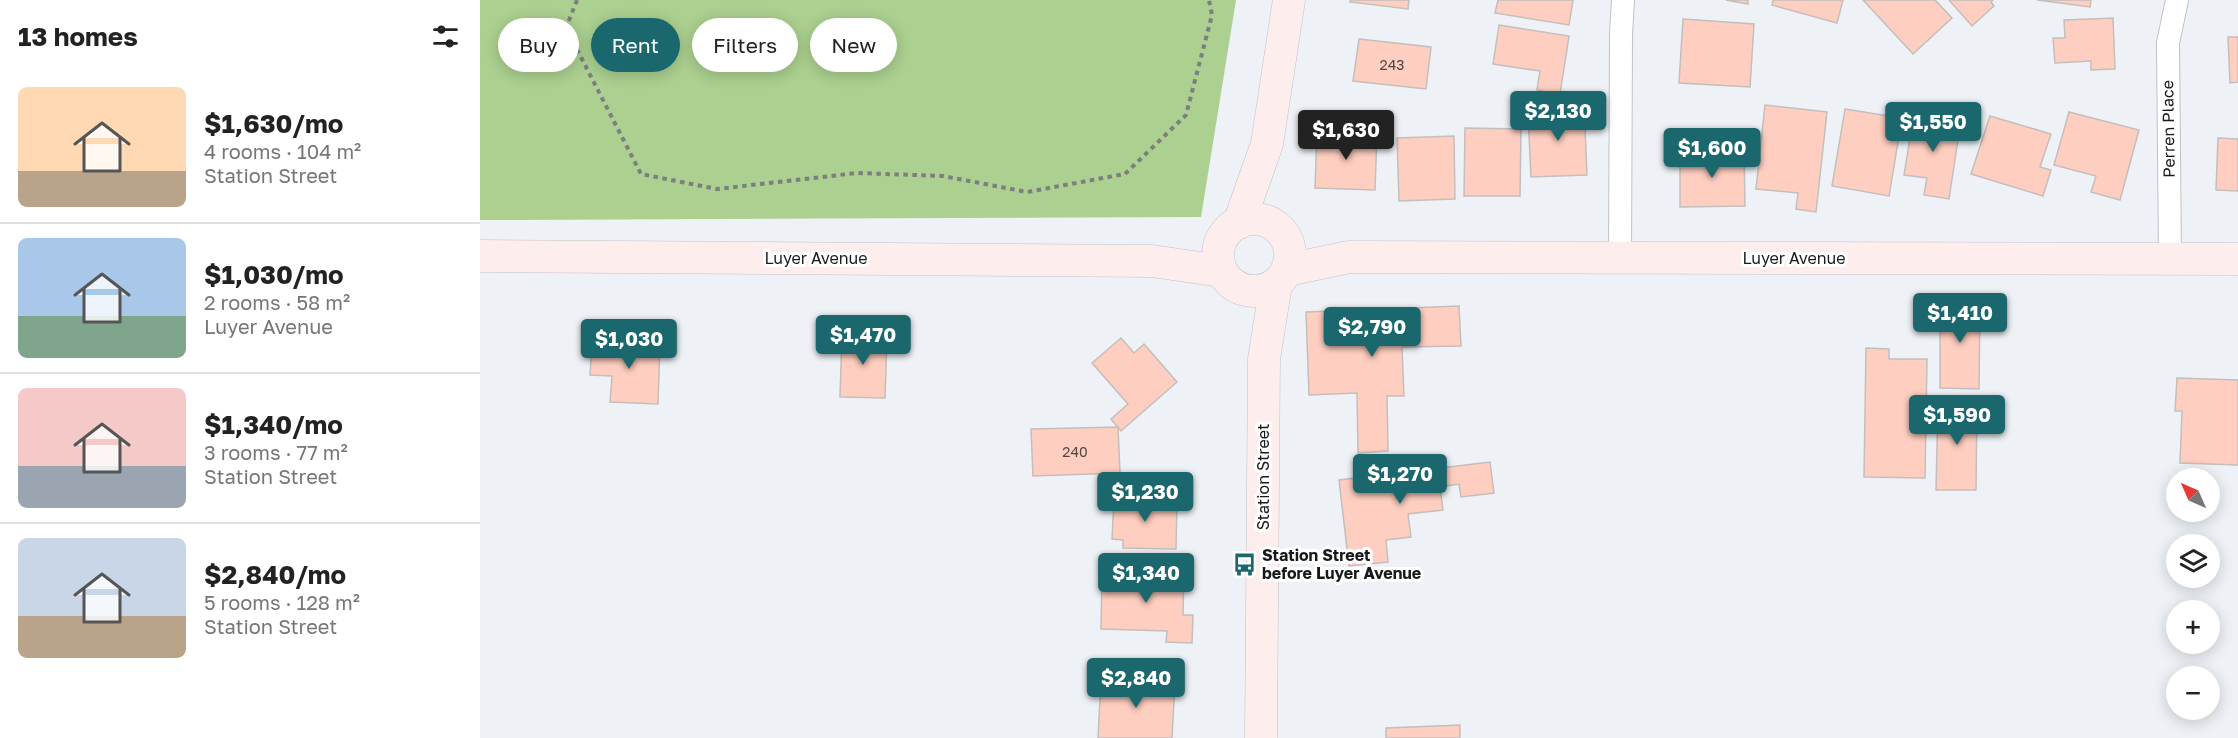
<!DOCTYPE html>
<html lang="en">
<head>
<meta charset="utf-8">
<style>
  :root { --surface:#fff; --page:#f2f2f2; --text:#222; --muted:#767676; --line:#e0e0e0; --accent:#1a676e }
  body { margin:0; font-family:"Golos Text",sans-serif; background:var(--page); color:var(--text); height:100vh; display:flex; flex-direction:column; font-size:22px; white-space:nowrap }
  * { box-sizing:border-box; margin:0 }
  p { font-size:20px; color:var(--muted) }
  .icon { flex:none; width:33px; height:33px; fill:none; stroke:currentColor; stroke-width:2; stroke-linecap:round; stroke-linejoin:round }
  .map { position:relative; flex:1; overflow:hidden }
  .sheet { display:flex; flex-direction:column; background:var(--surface); width:480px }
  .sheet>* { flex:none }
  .top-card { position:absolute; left:18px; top:18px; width:570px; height:54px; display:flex; gap:12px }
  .needle { width:39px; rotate:315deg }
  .fabs { position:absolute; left:1686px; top:468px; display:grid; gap:12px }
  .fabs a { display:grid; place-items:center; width:54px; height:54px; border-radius:50%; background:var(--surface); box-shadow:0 3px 15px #0003; font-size:30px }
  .price { position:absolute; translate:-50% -51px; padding:0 14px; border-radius:6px; background:var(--accent); color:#fff; font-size:20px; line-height:39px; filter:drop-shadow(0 2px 3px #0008) }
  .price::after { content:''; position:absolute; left:50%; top:36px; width:18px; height:14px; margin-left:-9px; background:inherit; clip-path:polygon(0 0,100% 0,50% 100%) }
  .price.on { background:#222; color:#fff }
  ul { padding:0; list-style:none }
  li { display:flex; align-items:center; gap:18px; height:150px; padding:0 18px }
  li+li { border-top:2px solid var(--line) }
  li span { display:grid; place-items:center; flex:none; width:168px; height:120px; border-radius:9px; color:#555 }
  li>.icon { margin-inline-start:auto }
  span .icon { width:72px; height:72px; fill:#fffc; stroke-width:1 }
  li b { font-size:26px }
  h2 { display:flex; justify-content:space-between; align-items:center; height:72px; padding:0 18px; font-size:26px }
  .pill { padding:0 21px; border-radius:27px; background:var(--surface); box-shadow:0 3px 15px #0003; font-size:21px; line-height:54px }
  .pill.on { background:var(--accent); color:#fff }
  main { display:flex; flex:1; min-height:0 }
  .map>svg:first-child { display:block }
  .green { fill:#abd08f }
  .building { fill:#fecec0; stroke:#c4bebc; stroke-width:1.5 }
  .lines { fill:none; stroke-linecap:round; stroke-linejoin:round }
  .street-casing { stroke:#bfc2c6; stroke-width:24 }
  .secondary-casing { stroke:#bfc2c6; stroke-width:33 }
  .path { stroke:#7c7e81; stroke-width:4; stroke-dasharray:4.5 4.5; stroke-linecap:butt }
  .street { stroke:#fff; stroke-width:22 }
  .secondary { stroke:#fdedec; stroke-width:32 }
  .labels { text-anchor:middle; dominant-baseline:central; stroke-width:6; stroke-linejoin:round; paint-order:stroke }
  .number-label { font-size:14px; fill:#524644 }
  .street-label { font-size:16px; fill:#18191a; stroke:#fff }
  .poi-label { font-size:16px; font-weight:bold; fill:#18191a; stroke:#fff; text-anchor:start }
</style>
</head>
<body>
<main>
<section class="sheet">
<h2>13 homes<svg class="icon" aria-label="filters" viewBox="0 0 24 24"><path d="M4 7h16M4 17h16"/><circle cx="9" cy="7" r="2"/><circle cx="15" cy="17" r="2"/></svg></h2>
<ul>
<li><span style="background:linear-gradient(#ffd9b3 70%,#b9a48a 0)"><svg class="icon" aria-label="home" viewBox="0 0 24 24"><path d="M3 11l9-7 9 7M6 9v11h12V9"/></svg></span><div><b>$1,630/mo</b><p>4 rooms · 104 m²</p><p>Station Street</p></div></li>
<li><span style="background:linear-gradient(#a9c7e8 65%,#7fa58c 0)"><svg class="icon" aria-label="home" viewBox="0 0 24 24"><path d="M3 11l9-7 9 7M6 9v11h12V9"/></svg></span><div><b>$1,030/mo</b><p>2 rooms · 58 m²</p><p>Luyer Avenue</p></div></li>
<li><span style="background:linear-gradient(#f6c9c9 65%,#9aa5b1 0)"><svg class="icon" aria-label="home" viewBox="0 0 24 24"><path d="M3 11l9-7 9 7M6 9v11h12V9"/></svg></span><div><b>$1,340/mo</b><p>3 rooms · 77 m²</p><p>Station Street</p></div></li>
<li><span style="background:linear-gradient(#c9d6e8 65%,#b9a48a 0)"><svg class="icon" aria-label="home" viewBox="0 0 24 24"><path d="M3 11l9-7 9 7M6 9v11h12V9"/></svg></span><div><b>$2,840/mo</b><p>5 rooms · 128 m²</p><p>Station Street</p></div></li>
</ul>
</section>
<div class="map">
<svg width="1758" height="738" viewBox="0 0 1758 738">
  <rect width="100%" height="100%" fill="#eef2f6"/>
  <polygon class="green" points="0,0 756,0 721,217 0,220"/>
  <g class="building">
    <polygon points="871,0 929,0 928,9 870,2"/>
    <polygon points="1018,0 1093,0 1089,25 1015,13"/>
    <polygon points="1246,0 1268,0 1268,4"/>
    <polygon points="1293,0 1363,0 1357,23 1292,5"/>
    <polygon points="1383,0 1455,0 1472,18 1433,54"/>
    <polygon points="1469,0 1513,0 1511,2 1514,6 1492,26"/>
    <polygon points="1557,0 1611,0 1610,7"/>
    <polygon points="1633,18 1635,69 1611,70 1611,61 1575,63 1573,38 1585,38 1584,20"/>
    <polygon points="1203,19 1274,24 1270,87 1199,83"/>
    <polygon points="1019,25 1089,36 1080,94 1057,90 1060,71 1013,64"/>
    <polygon points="1748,37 1758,37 1758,82 1750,83"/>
    <polygon points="879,39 951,47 946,89 873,81"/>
    <polygon points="1104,103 1107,175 1051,177 1048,114 1078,113 1077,105"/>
    <polygon points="1285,105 1347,112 1336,212 1316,209 1318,193 1276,189"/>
    <polygon points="1365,109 1422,118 1409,196 1352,186"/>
    <polygon points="1589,112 1659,130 1640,200 1611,192 1616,176 1574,165"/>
    <polygon points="1434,113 1481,120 1469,199 1444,195 1447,178 1424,175"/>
    <polygon points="1510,116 1571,134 1560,167 1571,170 1563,196 1491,174"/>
    <polygon points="985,128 1041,129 1040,196 984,196"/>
    <polygon points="837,132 897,134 895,190 835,188"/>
    <polygon points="974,136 975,199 919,201 917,138"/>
    <polygon points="1738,138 1758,139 1758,191 1736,190"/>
    <polygon points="1264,151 1265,206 1200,207 1200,153"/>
    <polygon points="1460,300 1500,301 1499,389 1460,388"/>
    <polygon points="979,306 981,346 922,347 924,396 907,396 908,451 878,453 877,393 829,395 826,312"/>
    <polygon points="362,335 407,336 405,398 360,397"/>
    <polygon points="641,338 654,353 664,344 697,382 641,431 631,419 648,404 612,363"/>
    <polygon points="112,341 180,343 178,404 130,402 132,376 110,375"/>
    <polygon points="1386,348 1409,349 1409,359 1447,359 1445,478 1384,477"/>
    <polygon points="1697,378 1758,380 1758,465 1700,463 1702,411 1695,411"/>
    <polygon points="1458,402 1497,402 1496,490 1456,490"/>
    <polygon points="638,427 640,473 553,476 551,429"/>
    <polygon points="1010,462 1014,493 981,497 979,484 960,487 963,510 928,514 931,537 906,540 908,562 869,566 859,480"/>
    <polygon points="634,498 697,500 696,549 643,548 643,540 632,539"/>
    <polygon points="622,572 704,573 703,615 713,615 712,643 686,642 687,631 621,629"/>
    <polygon points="621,679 695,682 692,738 618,738"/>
    <polygon points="980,725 980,738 906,738 906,728"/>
  </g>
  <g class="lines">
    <defs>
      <g id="street">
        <polyline points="1140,258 1141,34 1143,0"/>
        <polyline points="1690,259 1688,43 1697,0"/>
      </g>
      <g id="secondary">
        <circle cx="774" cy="255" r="36"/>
        <polyline points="759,223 787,144 809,0"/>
        <polyline points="0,256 672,261 741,271"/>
        <polyline points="807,270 869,257 1758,259"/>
        <polyline points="781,738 784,359 796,284"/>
      </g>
    </defs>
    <use href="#street" class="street-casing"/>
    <use href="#secondary" class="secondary-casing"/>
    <polyline class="path" points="97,0 86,28 161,174 237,189 377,173 463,176 547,192 645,174 706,115 732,15 729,0"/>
    <use href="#street" class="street"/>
    <use href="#secondary" class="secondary"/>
  </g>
  <defs>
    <symbol id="bus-bare" viewBox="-9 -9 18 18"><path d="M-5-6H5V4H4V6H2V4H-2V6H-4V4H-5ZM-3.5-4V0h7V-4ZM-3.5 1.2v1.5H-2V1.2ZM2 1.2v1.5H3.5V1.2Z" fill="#1a676e" stroke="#fff" stroke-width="2.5" paint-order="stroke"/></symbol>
  </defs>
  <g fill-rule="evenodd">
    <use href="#bus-bare" x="748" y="548" width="33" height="33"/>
  </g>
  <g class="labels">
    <g class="number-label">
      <text x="912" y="64">243</text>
      <text x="595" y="451">240</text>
    </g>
    <g class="street-label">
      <text transform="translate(1688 129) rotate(-91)">Perren Place</text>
      <text x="336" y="258">Luyer Avenue</text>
      <text x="1314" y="258">Luyer Avenue</text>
      <text transform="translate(783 477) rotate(-90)">Station Street</text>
    </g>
    <g class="poi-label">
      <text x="782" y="555">Station Street<tspan x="782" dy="18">before Luyer Avenue</tspan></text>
    </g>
  </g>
</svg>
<div class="fabs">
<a><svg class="needle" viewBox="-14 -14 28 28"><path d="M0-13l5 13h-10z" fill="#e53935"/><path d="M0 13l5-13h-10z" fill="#767676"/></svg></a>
<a><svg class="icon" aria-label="layers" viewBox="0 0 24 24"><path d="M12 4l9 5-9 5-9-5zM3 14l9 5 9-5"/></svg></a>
<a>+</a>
<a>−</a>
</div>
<b class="price" style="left:1078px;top:142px">$2,130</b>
<b class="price" style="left:1453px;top:153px">$1,550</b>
<b class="price on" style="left:866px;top:161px">$1,630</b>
<b class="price" style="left:1232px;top:179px">$1,600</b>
<b class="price" style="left:1480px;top:344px">$1,410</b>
<b class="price" style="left:892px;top:358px">$2,790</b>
<b class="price" style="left:383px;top:366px">$1,470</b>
<b class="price" style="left:149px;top:370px">$1,030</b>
<b class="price" style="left:1477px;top:446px">$1,590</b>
<b class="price" style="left:920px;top:505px">$1,270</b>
<b class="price" style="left:665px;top:523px">$1,230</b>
<b class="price" style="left:666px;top:604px">$1,340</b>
<b class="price" style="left:656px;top:709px">$2,840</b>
<div class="top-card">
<a class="pill">Buy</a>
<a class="pill on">Rent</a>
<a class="pill">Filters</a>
<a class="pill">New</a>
</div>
</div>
</main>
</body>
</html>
